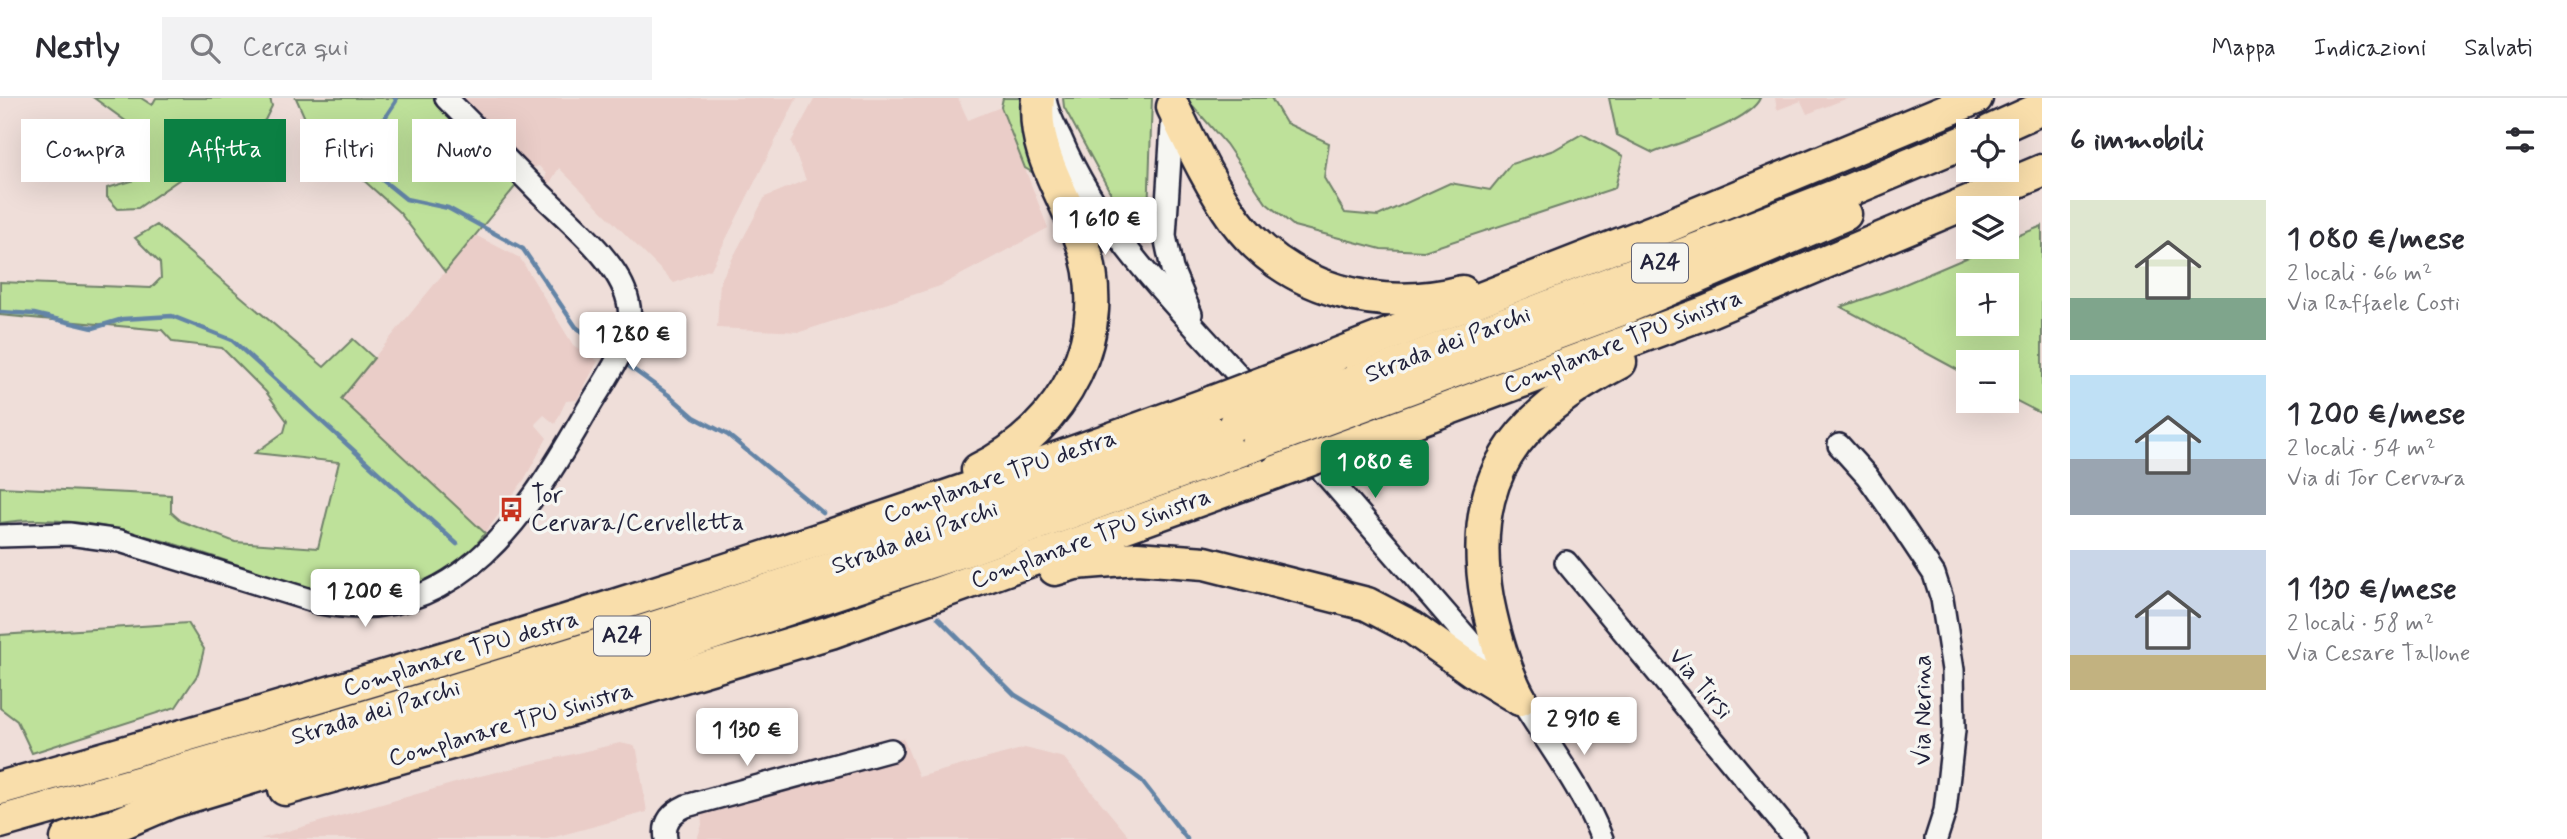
<!DOCTYPE html>
<html lang="it">
<head>
<meta charset="utf-8">
<style>
  :root { --surface:#fff; --page:#f2f2f3; --text:#2b2b33; --muted:#7c7c81; --line:#e1e1e2; --accent:#0b8043 }
  body { margin:0; font-family:Mynerve,sans-serif; background:var(--page); color:var(--text); height:100vh; display:flex; flex-direction:column; font-size:26px; white-space:nowrap }
  * { box-sizing:border-box; margin:0 }
  p { font-size:23px; color:var(--muted) }
  .icon { flex:none; width:38px; height:38px; fill:none; stroke:currentColor; stroke-width:2; stroke-linecap:round; stroke-linejoin:round }
  .map { position:relative; flex:1; overflow:hidden }
  .drawer { display:flex; flex-direction:column; background:var(--surface); width:525px }
  .drawer>* { flex:none }
  .top-card { position:absolute; left:21px; top:21px; width:665px; height:63px; display:flex; gap:14px }
  .tools { position:absolute; left:1956px; top:21px; display:grid; gap:14px }
  .tools a { display:grid; place-items:center; width:63px; height:63px; border-radius:0px; background:var(--surface); box-shadow:0 7px 28px #0002; font-size:35px }
  .price { position:absolute; translate:-50% -60px; padding:0 16px; border-radius:7px; background:#fff; color:#222; font-size:23px; line-height:46px; filter:drop-shadow(0 2px 4px #0008) }
  .price::after { content:''; position:absolute; left:50%; top:42px; width:21px; height:16px; margin-left:-10px; background:inherit; clip-path:polygon(0 0,100% 0,50% 100%) }
  .price.on { background:var(--accent); color:#fff }
  ul { padding:0; list-style:none }
  li { display:flex; align-items:center; gap:21px; height:175px; padding:0 28px }
  li span { display:grid; place-items:center; flex:none; width:196px; height:140px; border-radius:0px; color:#555 }
  li>.icon { margin-inline-start:auto }
  span .icon { width:84px; height:84px; fill:#fffc; stroke-width:1 }
  li b { font-size:30px }
  h2 { display:flex; justify-content:space-between; align-items:center; height:84px; padding:0 28px; font-size:30px }
  .chip { padding:0 24px; border-radius:0px; background:var(--surface); box-shadow:0 7px 28px #0002; font-size:24px; line-height:63px }
  .chip.on { background:var(--accent); color:#fff }
  header { display:flex; align-items:center; gap:42px; box-sizing:border-box; height:98px; padding:0 35px; background:var(--surface); border-bottom:2px solid var(--line) }
  header strong { font-size:33px }
  nav { display:flex; gap:38px; margin-inline-start:auto; font-size:24px }
  .search { width:490px; height:63px; background:var(--page); display:flex; align-items:center; gap:18px; box-sizing:border-box; padding:0 24px; border-radius:0px; color:var(--muted); font-size:26px }
  main { display:flex; flex:1; min-height:0 }
  .map>svg:first-child { display:block }
  .built { fill:#eacdc8 }
  .green { fill:#bee19a; stroke:#70826a; stroke-width:2; fill-rule:evenodd }
  .lines { fill:none; stroke-linecap:round; stroke-linejoin:round }
  .stream { stroke:#6384a6; stroke-width:4.5 }
  .minor-casing { stroke:#22223b; stroke-width:26 }
  .highway-casing { stroke:#22223b; stroke-width:37 }
  .minor { stroke:#f6f6f2; stroke-width:21 }
  .highway { stroke:#f9deab; stroke-width:32 }
  .highway-bridge-casing { stroke:#22223b; stroke-width:37; stroke-linecap:butt }
  .highway-bridge { stroke:#f9deab; stroke-width:32 }
  .labels { text-anchor:middle; dominant-baseline:central; stroke-width:7; stroke-linejoin:round; paint-order:stroke }
  .shield { fill:#f6f6f2; stroke:#626272; stroke-width:2 }
  .shield-label { font-size:23px; font-weight:bold; fill:#22223b }
  .street-label { font-size:24px; fill:#22223b; stroke:#f6f6f2 }
  .poi-label { font-size:24px; fill:#22223b; stroke:#f6f6f2; text-anchor:start }
</style>
</head>
<body>
<header>
<strong>Nestly</strong>
<div class="search"><svg class="icon" aria-label="search" viewBox="0 0 24 24"><circle cx="10" cy="10" r="6"/><path d="M15 15l6 6"/></svg>Cerca qui</div>
<nav><a>Mappa</a><a>Indicazioni</a><a>Salvati</a></nav>
</header>
<main>
<div class="map">
<svg width="2042" height="741" viewBox="0 0 2042 741">
  <rect width="100%" height="100%" fill="#efded9"/>
  <filter id="ink" filterUnits="userSpaceOnUse"><feTurbulence type="fractalNoise" baseFrequency=".0143" numOctaves="2"/><feDisplacementMap in="SourceGraphic" scale="14" xChannelSelector="R" yChannelSelector="G"/><feConvolveMatrix kernelMatrix="1 2 1 2 8 2 1 2 1" color-interpolation-filters="sRGB"/></filter>
  <g filter="url(#ink)">
    <g class="built">
      <polygon points="463,0 797,0 711,171 674,185 559,70 548,88 545,85 546,76 539,68 530,71"/>
      <polygon points="815,0 958,0 968,22 1001,9 1048,130 940,188 800,234 717,230 720,184 765,99 806,82 791,44"/>
      <polygon points="1775,0 1848,0 1807,16 1801,3 1777,12"/>
      <polygon points="475,137 520,160 573,247 598,263 577,302 566,303 555,326 544,317 535,326 547,340 524,382 485,435 340,301"/>
      <polygon points="903,640 919,679 1025,650 1064,660 1131,741 697,741 702,727 701,711 709,693"/>
      <polygon points="620,645 634,648 637,652 647,714 547,741 260,741 476,679"/>
    </g>
    <g class="green">
      <polygon points="94,0 141,0 152,7 156,0 270,0 272,8 265,22 138,110 118,111 107,99 107,90 132,83 146,44 142,35"/>
      <polygon points="296,0 433,0 519,84 445,174 400,115 312,36"/>
      <polygon points="1003,0 1031,0 1034,53 1032,74 1025,70 1001,9"/>
      <polygon points="1063,0 1152,0 1148,118 1138,127 1121,114 1064,9"/>
      <polygon points="1186,0 1271,0 1286,25 1329,45 1324,80 1345,115 1378,118 1450,85 1490,92 1511,66 1554,52 1582,36 1623,58 1615,90 1424,153 1381,151 1294,128 1266,105 1226,46"/>
      <path d="M1609,0h151c-10,24 -82,45 -107,55l-36,-18z"/>
      <path d="M157,127l167,142 29,-28 21,19 -33,41 144,134c-6,8 -13,18 -21,24 -22,19 -63,37 -92,40 -45,4 -87,-16 -128,-30 -73,-26 -167,-57 -244,-44v-36l171,8v17l10,9 54,21 83,6 21,-86 -84,-9 29,-21 3,-11 -21,-29 -44,-44 -49,-6 -11,-12 -162,-15v-33l151,6 10,-10 -1,-15 -25,-25z"/>
      <path d="M2042,128v188l-35,-18v-34h-38v14l-128,-69 57,-20 94,-40h15v-7zM1969,187h38v39h-38z"/>
      <polygon points="188,525 204,551 198,576 176,609 32,655 17,623 0,610 0,537"/>
    </g>
    <g class="lines">
      <g class="stream">
        <polyline points="395,0 396,3 380,27 369,52 375,76 406,101 448,110 523,151 576,229 614,257"/>
        <polyline points="0,214 34,216 93,230 123,221 172,218 232,242 457,446"/>
        <polyline points="623,264 670,298 694,319 728,337 823,415"/>
        <polyline points="938,520 1015,597 1079,636 1141,682 1187,741"/>
      </g>
      <defs>
        <g id="minor">
          <path d="M1045,1c2,14 10,28 16,40 43,101 124,175 195,256"/>
          <polyline points="1173,12 1165,138 1172,171 1191,216"/>
          <polyline points="1839,347 1867,378 1896,419 1934,476 1942,501 1953,572 1954,632 1945,713 1936,741"/>
          <path d="M1305,353l215,248c29,47 62,89 82,140"/>
          <path d="M0,438l69,-2 51,7 200,62c138,27 210,-93 269,-196 18,-31 48,-67 39,-106 -9,-40 -61,-81 -89,-109 -31,-31 -62,-63 -93,-94"/>
          <polyline points="1566,464 1795,741"/>
          <path d="M666,741c-3,-17 5,-26 20,-33l205,-56"/>
        </g>
        <g id="highway">
          <path d="M1173,9c19,39 37,78 62,113 53,71 144,93 227,72"/>
          <polyline points="1991,33 2042,10"/>
          <polyline points="1334,258 1665,129 1976,0"/>
          <polyline points="1351,285 1843,95 1969,42"/>
          <polyline points="1368,305 1622,211 1845,116"/>
          <polyline points="1385,334 1707,214 2042,73"/>
          <path d="M978,372c85,-41 139,-136 103,-231 -18,-47 -49,-88 -43,-141"/>
          <polyline points="1055,471 1075,465 1137,460 1205,465 1367,506 1413,530 1472,572 1520,601"/>
          <path d="M1520,601c-17,-31 -26,-65 -33,-100 -21,-121 29,-183 133,-237"/>
          <path d="M0,690c409,-115 815,-239 1213,-386"/>
          <polyline points="285,691 573,611 831,534 1276,374"/>
          <path d="M0,724c280,-79 561,-160 836,-255 133,-46 266,-95 399,-143"/>
          <polyline points="67,741 114,728 170,704 567,584 974,449 1257,346"/>
        </g>
      </defs>
      <use href="#minor" class="minor-casing"/>
      <use href="#highway" class="highway-casing"/>
      <use href="#minor" class="minor"/>
      <use href="#highway" class="highway"/>
      <defs>
        <g id="highway-bridge">
          <polyline points="1213,304 1334,258"/>
          <polyline points="1235,326 1351,285"/>
          <polyline points="1257,346 1368,305"/>
          <polyline points="1276,374 1385,334"/>
        </g>
      </defs>
      <use href="#highway-bridge" class="highway-bridge-casing"/>
      <use href="#highway-bridge" class="highway-bridge"/>
    </g>
  </g>
  <defs>
    <symbol id="bus-bare" viewBox="-9 -9 18 18"><path d="M-5-6H5V4H4V6H2V4H-2V6H-4V4H-5ZM-3.5-4V0h7V-4ZM-3.5 1.2v1.5H-2V1.2ZM2 1.2v1.5H3.5V1.2Z" fill="#c8321e" stroke="#f6f6f2" stroke-width="2.5" paint-order="stroke"/></symbol>
  </defs>
  <g fill-rule="evenodd">
    <use href="#bus-bare" x="494" y="394" width="35" height="35"/>
  </g>
  <g class="labels">
    <g class="shield">
      <rect x="1632" y="145.5" width="56" height="39" rx="5"/>
      <rect x="594" y="518.5" width="56" height="39" rx="5"/>
    </g>
    <g class="shield-label">
      <text x="1660" y="165">A24</text>
      <text x="622" y="538">A24</text>
    </g>
    <g class="street-label">
      <text transform="translate(1623 244) rotate(-21)">Complanare TPU sinistra</text>
      <text transform="translate(1448 247) rotate(-21)">Strada dei Parchi</text>
      <text transform="translate(1000 379) rotate(-19)">Complanare TPU destra</text>
      <text transform="translate(915 440) rotate(-20)">Strada dei Parchi</text>
      <text transform="translate(1091 441) rotate(-20)">Complanare TPU sinistra</text>
      <text transform="translate(461 556) rotate(-17)">Complanare TPU destra</text>
      <text transform="translate(1700 586) rotate(50)">Via Tirsi</text>
      <text transform="translate(1923 612) rotate(-90)">Via Nerina</text>
      <text transform="translate(376 615) rotate(-17)">Strada dei Parchi</text>
      <text transform="translate(511 627) rotate(-16)">Complanare TPU sinistra</text>
    </g>
    <g class="poi-label">
      <text x="531" y="397">Tor<tspan x="531" dy="28">Cervara/Cervelletta</tspan></text>
    </g>
  </g>
</svg>
<div class="tools">
<a><svg class="icon" aria-label="locate" viewBox="0 0 24 24"><circle cx="12" cy="12" r="6"/><path d="M12 2v4M12 18v4M2 12h4M18 12h4"/></svg></a>
<a><svg class="icon" aria-label="layers" viewBox="0 0 24 24"><path d="M12 4l9 5-9 5-9-5zM3 14l9 5 9-5"/></svg></a>
<a>+</a>
<a>−</a>
</div>
<b class="price" style="left:1105px;top:159px">1 610 €</b>
<b class="price" style="left:633px;top:274px">1 280 €</b>
<b class="price on" style="left:1375px;top:402px">1 080 €</b>
<b class="price" style="left:365px;top:531px">1 200 €</b>
<b class="price" style="left:1584px;top:659px">2 910 €</b>
<b class="price" style="left:747px;top:670px">1 130 €</b>
<div class="top-card">
<a class="chip">Compra</a>
<a class="chip on">Affitta</a>
<a class="chip">Filtri</a>
<a class="chip">Nuovo</a>
</div>
</div>
<section class="drawer">
<h2>6 immobili<svg class="icon" aria-label="filters" viewBox="0 0 24 24"><path d="M4 7h16M4 17h16"/><circle cx="9" cy="7" r="2"/><circle cx="15" cy="17" r="2"/></svg></h2>
<ul>
<li><span style="background:linear-gradient(#dfe7d0 70%,#7fa58c 0)"><svg class="icon" aria-label="home" viewBox="0 0 24 24"><path d="M3 11l9-7 9 7M6 9v11h12V9"/></svg></span><div><b>1 080 €/mese</b><p>2 locali · 66 m²</p><p>Via Raffaele Costi</p></div></li>
<li><span style="background:linear-gradient(#bfe0f5 60%,#9aa5b1 0)"><svg class="icon" aria-label="home" viewBox="0 0 24 24"><path d="M3 11l9-7 9 7M6 9v11h12V9"/></svg></span><div><b>1 200 €/mese</b><p>2 locali · 54 m²</p><p>Via di Tor Cervara</p></div></li>
<li><span style="background:linear-gradient(#c9d6e8 75%,#c2b280 0)"><svg class="icon" aria-label="home" viewBox="0 0 24 24"><path d="M3 11l9-7 9 7M6 9v11h12V9"/></svg></span><div><b>1 130 €/mese</b><p>2 locali · 58 m²</p><p>Via Cesare Tallone</p></div></li>
</ul>
</section>
</main>
</body>
</html>
